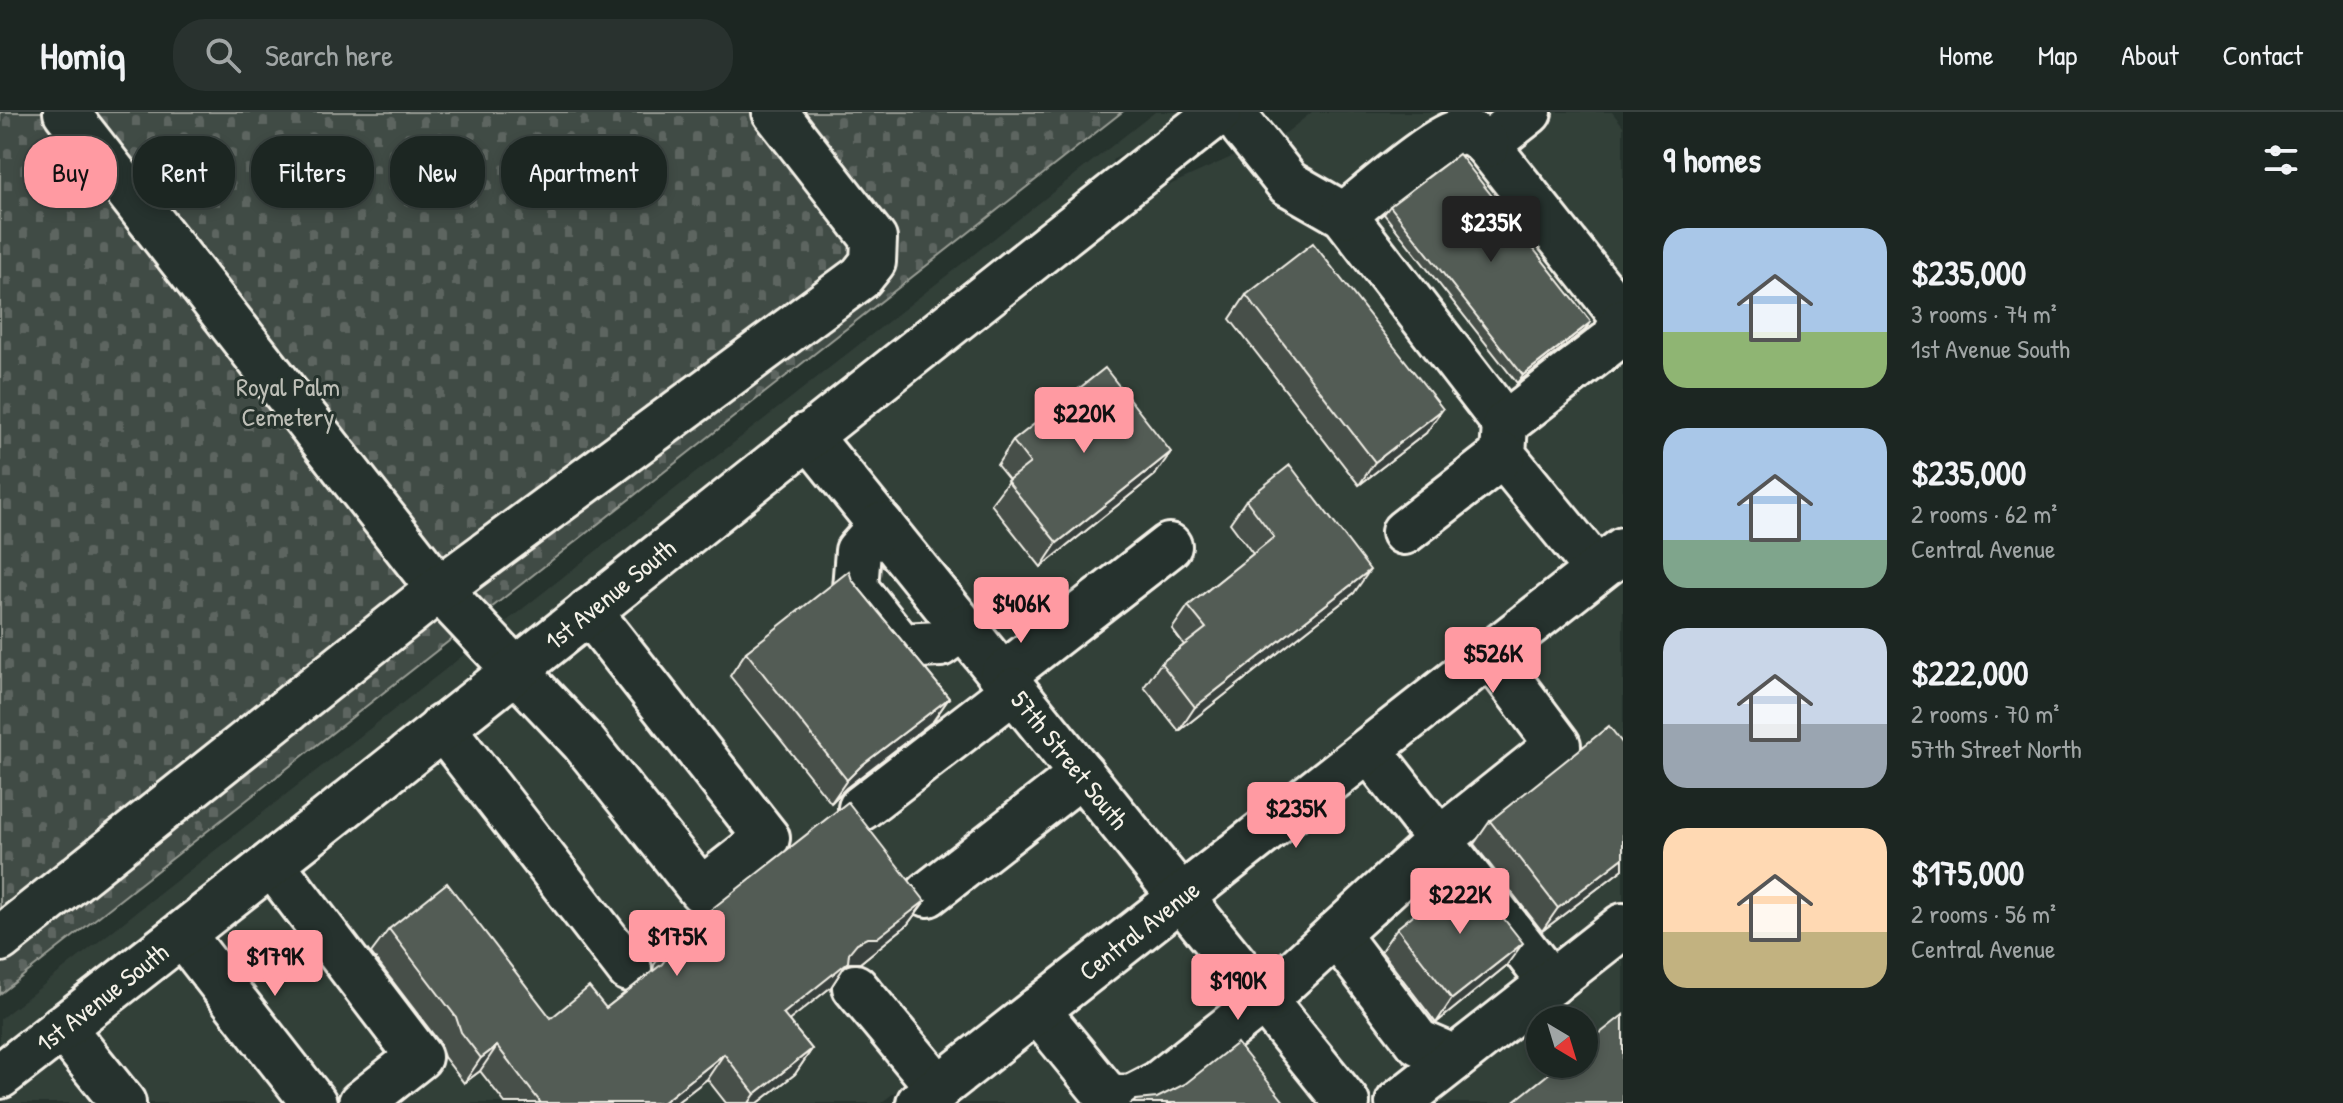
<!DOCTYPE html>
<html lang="en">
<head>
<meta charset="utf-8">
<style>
  :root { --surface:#1c2622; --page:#29322f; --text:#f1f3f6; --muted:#a0a5a5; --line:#3a4340; --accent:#ff9aa2 }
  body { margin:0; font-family:"Patrick Hand",sans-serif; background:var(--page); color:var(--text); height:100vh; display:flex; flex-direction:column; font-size:30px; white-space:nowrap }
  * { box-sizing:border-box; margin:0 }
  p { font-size:26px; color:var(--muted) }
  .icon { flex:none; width:44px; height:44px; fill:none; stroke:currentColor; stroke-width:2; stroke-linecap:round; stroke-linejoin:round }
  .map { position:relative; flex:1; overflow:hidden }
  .side { display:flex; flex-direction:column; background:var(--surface); width:720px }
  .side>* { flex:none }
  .hud { position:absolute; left:24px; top:24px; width:760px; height:72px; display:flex; gap:16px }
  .needle { width:52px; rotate:142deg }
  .controls { position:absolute; left:1526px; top:894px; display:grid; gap:16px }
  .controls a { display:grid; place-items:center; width:72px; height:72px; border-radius:50%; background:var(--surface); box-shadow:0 4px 12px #0003,0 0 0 2px var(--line); font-size:40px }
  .price { position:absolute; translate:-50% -68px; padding:0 18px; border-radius:8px; background:var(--accent); color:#111; font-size:26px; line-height:52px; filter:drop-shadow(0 2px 4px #0008) }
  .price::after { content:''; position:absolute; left:50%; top:48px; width:24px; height:18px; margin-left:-12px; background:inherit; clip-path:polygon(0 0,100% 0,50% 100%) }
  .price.active { background:#222; color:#fff }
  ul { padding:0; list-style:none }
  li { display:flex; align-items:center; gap:24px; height:200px; padding:0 40px }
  li span { display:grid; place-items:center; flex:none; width:224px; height:160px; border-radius:24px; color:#555 }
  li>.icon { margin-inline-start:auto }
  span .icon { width:96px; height:96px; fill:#fffc; stroke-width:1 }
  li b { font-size:34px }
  h2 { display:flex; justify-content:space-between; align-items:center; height:96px; padding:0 40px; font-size:34px }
  .pill { padding:0 28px; border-radius:32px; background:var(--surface); box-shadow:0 4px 12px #0003,0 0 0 2px var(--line); font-size:28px; line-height:72px }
  .pill.active { background:var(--accent); color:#111 }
  header { display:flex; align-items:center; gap:48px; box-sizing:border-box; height:112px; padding:0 40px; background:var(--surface); border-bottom:2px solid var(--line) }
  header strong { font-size:38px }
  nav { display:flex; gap:44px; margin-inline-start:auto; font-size:28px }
  .search { width:560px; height:72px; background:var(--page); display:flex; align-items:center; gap:20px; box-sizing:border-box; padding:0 28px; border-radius:32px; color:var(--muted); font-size:30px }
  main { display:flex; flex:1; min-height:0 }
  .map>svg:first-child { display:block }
  .built { fill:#333f39; fill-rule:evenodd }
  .cemetery { fill:url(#cemetery-stones); stroke:#9a9e96; stroke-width:2 }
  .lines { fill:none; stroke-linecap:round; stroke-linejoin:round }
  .minor-casing { stroke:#f4f1e8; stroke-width:50 }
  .major-casing { stroke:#f4f1e8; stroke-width:50 }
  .minor { stroke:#26332d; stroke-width:44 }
  .major { stroke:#26332d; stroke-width:44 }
  .wall { fill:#474f49; stroke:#f4f1e8; stroke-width:2 }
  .shaded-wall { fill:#39403c; stroke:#f4f1e8; stroke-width:2 }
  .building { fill:#525c55; stroke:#f4f1e8; stroke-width:2 }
  .labels { text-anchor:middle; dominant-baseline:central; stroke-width:6; stroke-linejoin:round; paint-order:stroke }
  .park-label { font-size:26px; fill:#bebfb7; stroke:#26332d }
  .street-label { font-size:26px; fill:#f4f1e8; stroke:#26332d }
</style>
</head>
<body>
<header>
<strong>Homiq</strong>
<div class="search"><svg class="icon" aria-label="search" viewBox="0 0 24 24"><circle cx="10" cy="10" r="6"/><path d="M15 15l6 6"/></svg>Search here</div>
<nav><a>Home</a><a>Map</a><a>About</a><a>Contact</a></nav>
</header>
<main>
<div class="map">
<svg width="1623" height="991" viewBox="0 0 1623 991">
  <defs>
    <pattern id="cemetery-stones" width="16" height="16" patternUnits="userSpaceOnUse" patternTransform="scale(2)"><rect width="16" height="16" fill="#414b45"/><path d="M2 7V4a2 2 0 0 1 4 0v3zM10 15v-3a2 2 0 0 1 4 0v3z" fill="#5d6560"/></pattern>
  </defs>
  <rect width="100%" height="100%" fill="#26332d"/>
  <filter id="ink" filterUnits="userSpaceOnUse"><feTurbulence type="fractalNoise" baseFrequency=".0125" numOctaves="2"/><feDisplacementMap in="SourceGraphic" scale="16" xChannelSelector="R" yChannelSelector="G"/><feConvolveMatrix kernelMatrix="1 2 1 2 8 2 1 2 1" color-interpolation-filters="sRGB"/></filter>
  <g filter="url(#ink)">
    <g class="built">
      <polygon points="1155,0 1181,0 1129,40 1112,48 1114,52 971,163 168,805 0,934 0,907"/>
      <polygon points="1312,0 1612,0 1623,14 1623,408 1183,754 840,329 1154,80 1287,20"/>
      <polygon points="807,354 1150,780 881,991 341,991 213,828"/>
      <path d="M1623,468v523h-249l-161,-200zM1540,908h44v44h-44z"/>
      <polygon points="1180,816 1321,991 958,991"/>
      <polygon points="180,854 288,991 3,991"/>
    </g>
    <polygon class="cemetery" points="0,0 1122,0 0,882"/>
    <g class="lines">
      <defs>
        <g id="minor">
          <polyline points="66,0 439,477 584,631 701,778 767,726 589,499"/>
          <polyline points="1529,0 1487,33 1623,205"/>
          <polyline points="1243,15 1288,71 1344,103 1505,312 1503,343 1597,458"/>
          <path d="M1344,103c22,-17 94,-81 116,-83 13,-1 18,5 27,13"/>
          <polyline points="1505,312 1613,228 1623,209"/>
          <polyline points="808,323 1347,991"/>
          <polyline points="881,413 858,439 855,476 901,534 940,532 964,515"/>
          <polyline points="1404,420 1503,343"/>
          <polyline points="1002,564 1169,434"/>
          <polyline points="442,615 629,857"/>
          <polyline points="1369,638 1551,871"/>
          <polyline points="861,696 1014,578"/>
          <polyline points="272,752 419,945 361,991"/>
          <polyline points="928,782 1082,662"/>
          <polyline points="1336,822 1418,930 1455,946"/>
          <polyline points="183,823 314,991"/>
          <polyline points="0,827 439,477 861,165 873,150 874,127 775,0"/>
          <polyline points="855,875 939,976"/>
          <polyline points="1037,898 1104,980 1114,985 1131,986 1158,972 1264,888 1438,729 1558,633 1490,542"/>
          <polyline points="62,915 123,991"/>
          <polyline points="1398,991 1623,814"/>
        </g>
        <g id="major">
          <path d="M0,964c410,-317 811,-645 1219,-964"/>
          <polyline points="919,991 1623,438"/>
        </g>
      </defs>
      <use href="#minor" class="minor-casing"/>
      <use href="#major" class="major-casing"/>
      <use href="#minor" class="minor"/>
      <use href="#major" class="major"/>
    </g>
    <g class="wall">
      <polygon points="1390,94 1591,210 1585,218 1517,271 1384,102"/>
      <polygon points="1246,183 1426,321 1359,373 1230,207"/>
      <polygon points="1013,329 1155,363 1041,455 991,392 1009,368 997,353"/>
      <polygon points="1246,388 1354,481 1179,619 1144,575 1161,551 1184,533 1172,517 1188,494 1253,442 1230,411"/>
      <polygon points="852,468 949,586 933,609 846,676 831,691 730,564 746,540"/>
      <polygon points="1623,632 1623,757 1542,819 1474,732 1490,709"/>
      <polygon points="925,789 907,813 860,851 850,851 846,852 831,875 788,908 812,937 795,962 758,991 726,991 707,967 676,991 505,991 480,959 464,971 444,945 439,930 371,841 389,817 551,906 606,896 653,859 654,853 671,829"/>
      <polygon points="1397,816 1506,854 1436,911 1381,839"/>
    </g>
    <g class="shaded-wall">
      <polygon points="1591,210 1585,218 1517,271 1523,263"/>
      <polygon points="1443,297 1426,321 1359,373 1375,350"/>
      <polygon points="1171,340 1155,363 1041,455 1057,431"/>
      <polygon points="1370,458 1354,481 1179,619 1195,595"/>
      <polygon points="949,586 933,609 846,676 831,691 847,668 862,653"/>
      <polygon points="1623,746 1623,757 1542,819 1558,796"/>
      <polygon points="925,789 907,813 860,851 850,851 846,852 831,875 766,927 783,902 857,831"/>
      <polygon points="1523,831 1506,854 1436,911 1452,887"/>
      <polygon points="497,934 480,959 464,971 481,946"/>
      <polygon points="812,937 795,962 758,991 749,991 755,982"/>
      <polygon points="724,942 707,967 676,991 662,991"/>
    </g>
    <g class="building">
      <polygon points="1459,42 1591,210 1523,263 1390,94"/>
      <polygon points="1313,131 1443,297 1375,350 1246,183"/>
      <polygon points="1105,256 1171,340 1057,431 1007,369 1030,351 1013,329"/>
      <polygon points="1290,353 1370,458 1195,595 1161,551 1206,516 1188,494 1274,425 1246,388"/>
      <polygon points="849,459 852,468 949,586 862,653 847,668 746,540"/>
      <polygon points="1609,614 1623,632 1623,746 1558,796 1490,709"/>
      <polygon points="848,690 925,789 877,826 867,826 857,831 849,841 848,850 783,902 812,937 755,982 724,942 662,991 541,991 497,934 481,946 461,920 456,905 389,817 447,771 551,906 589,875 606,896 662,852 670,841 671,829"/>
      <polygon points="1467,760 1523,831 1452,887 1397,816"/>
      <polygon points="1623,903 1623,991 1512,991 1561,952 1584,952 1584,934"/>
      <polygon points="1237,931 1285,991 1132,991 1136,988 1157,986 1185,972"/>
    </g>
  </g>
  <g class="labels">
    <g class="park-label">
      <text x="288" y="274">Royal Palm<tspan x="288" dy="30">Cemetery</tspan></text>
    </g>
    <g class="street-label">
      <text transform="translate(610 482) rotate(-39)">1st Avenue South</text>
      <text transform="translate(1070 648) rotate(51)">57th Street South</text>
      <text transform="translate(1139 818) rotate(-38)">Central Avenue</text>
      <text transform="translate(102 885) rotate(-38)">1st Avenue South</text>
    </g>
  </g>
</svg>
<div class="controls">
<a><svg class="needle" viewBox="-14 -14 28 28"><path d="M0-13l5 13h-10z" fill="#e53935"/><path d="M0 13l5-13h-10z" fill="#a0a5a5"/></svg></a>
</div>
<b class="price active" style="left:1491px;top:152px">$235K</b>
<b class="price" style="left:1084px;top:343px">$220K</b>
<b class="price" style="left:1021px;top:533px">$406K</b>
<b class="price" style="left:1493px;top:583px">$526K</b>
<b class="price" style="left:1296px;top:738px">$235K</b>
<b class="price" style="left:1460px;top:824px">$222K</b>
<b class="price" style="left:677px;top:866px">$175K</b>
<b class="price" style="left:275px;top:886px">$179K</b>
<b class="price" style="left:1238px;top:910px">$190K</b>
<div class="hud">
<a class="pill active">Buy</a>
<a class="pill">Rent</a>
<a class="pill">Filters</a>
<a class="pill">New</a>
<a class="pill">Apartment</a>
</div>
</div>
<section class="side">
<h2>9 homes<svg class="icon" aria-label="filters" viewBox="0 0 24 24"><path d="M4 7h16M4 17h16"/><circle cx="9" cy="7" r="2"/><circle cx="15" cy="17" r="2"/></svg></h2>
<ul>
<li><span style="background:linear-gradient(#a9c7e8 65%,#8fb573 0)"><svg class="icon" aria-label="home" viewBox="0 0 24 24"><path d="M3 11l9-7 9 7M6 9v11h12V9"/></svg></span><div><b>$235,000</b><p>3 rooms · 74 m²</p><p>1st Avenue South</p></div></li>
<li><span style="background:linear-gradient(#a9c7e8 70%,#7fa58c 0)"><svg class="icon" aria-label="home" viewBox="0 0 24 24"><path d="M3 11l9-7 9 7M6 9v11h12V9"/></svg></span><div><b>$235,000</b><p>2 rooms · 62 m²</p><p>Central Avenue</p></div></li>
<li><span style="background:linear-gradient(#c9d6e8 60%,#9aa5b1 0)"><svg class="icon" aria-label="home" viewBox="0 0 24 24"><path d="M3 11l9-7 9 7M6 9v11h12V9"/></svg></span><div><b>$222,000</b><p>2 rooms · 70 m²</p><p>57th Street North</p></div></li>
<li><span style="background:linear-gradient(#ffd9b3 65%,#c2b280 0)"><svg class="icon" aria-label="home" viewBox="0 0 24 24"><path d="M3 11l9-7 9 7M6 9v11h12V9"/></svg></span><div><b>$175,000</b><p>2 rooms · 56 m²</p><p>Central Avenue</p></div></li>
</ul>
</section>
</main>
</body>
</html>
